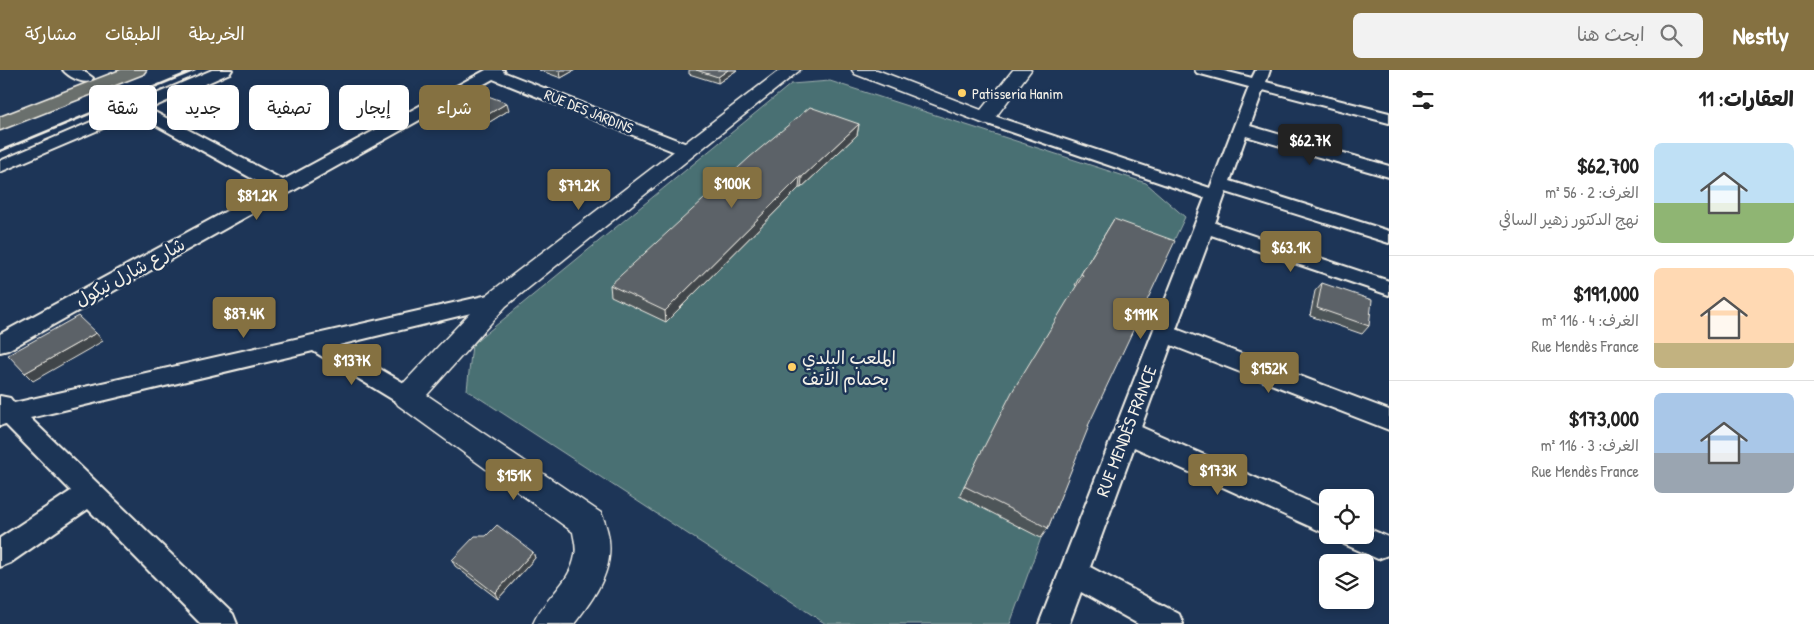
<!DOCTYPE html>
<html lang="ar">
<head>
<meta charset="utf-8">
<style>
  :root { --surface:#fff; --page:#f2f2f2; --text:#222; --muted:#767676; --line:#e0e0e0; --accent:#857141 }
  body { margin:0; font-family:"Patrick Hand","Playpen Sans Arabic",sans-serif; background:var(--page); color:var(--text); direction:rtl; height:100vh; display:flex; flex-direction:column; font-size:19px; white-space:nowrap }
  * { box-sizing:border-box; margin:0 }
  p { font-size:16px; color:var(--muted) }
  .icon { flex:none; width:28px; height:28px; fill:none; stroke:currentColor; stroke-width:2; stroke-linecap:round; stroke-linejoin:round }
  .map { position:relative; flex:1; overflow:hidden; direction:ltr }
  .panel { display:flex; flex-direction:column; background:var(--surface); width:425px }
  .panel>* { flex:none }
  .top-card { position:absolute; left:15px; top:15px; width:475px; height:45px; direction:rtl; display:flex; gap:10px }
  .tools { position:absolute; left:1319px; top:419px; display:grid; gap:10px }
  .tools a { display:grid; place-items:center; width:55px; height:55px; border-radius:8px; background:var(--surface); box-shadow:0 2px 8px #0003; font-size:25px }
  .price { position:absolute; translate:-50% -42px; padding:0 11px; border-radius:5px; background:var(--accent); color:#fff; font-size:16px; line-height:32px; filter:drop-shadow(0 1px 2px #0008) }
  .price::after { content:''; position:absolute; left:50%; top:30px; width:15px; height:11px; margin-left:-8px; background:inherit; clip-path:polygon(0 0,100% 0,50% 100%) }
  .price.active { background:#222; color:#fff }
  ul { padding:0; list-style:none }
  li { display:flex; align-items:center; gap:15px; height:125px; padding:0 20px }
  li+li { border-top:1px solid var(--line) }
  li span { display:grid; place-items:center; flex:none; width:140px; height:100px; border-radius:8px; color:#555 }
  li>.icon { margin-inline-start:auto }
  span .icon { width:60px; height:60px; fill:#fffc; stroke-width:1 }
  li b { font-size:21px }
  h2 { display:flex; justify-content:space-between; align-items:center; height:60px; padding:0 20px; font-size:21px }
  .tag { padding:0 18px; border-radius:8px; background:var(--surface); box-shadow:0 2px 8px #0003; font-size:18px; line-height:45px }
  .tag.active { background:var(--accent); color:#fff }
  header { display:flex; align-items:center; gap:30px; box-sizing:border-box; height:70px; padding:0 25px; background:var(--accent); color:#fff }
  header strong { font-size:24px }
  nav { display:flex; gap:28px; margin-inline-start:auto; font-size:18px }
  .search { width:350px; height:45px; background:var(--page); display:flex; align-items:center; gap:12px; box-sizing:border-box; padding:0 18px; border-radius:8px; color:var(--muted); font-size:19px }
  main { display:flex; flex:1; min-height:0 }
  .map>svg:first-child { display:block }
  .green { fill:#486f73; stroke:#9eb0ae }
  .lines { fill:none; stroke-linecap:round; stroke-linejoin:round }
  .street-casing { stroke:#f4f1e8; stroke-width:4 }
  .secondary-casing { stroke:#f4f1e8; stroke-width:3 }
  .highway-casing { stroke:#f4f1e8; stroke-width:3 }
  .street { fill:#1d3557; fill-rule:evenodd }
  .secondary { fill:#1d3557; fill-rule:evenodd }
  .highway { fill:#6b706d; fill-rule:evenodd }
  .rail { stroke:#f4f1e8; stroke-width:2.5 }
  .wall { fill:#4e5459; stroke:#f4f1e8 }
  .shaded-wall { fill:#404548; stroke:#f4f1e8 }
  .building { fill:#5b6267; stroke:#f4f1e8 }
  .poi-dot { fill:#ffd166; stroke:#1d3557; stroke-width:2 }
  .labels { text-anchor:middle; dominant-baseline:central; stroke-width:5; stroke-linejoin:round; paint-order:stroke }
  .far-poi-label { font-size:15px; fill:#f4f1e8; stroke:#1d3557; text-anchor:start }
  .far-street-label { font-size:15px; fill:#f4f1e8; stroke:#1d3557 }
  .street-label { font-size:18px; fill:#f4f1e8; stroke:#1d3557 }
  .poi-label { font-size:18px; fill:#f4f1e8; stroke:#1d3557; text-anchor:start }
</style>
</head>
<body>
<header>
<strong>Nestly</strong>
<div class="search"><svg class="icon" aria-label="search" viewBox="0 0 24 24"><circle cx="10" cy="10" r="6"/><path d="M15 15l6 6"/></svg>ابحث هنا</div>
<nav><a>الخريطة</a><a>الطبقات</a><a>مشاركة</a></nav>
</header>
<main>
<section class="panel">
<h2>العقارات: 11<svg class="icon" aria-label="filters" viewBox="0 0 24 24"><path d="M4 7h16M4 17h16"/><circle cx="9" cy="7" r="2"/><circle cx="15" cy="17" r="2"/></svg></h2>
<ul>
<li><span style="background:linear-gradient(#bfe0f5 60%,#8fb573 0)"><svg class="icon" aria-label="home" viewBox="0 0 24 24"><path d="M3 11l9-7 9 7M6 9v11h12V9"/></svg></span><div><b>$62,700</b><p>الغرف: 2 · 56 m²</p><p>نهج الدكتور زهير السافي</p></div></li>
<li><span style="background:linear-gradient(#ffd9b3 75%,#c2b280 0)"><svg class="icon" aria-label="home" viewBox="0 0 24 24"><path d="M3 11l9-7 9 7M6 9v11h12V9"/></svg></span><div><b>$191,000</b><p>الغرف: 4 · 116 m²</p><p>Rue Mendès France</p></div></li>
<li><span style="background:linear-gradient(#a9c7e8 60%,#9aa5b1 0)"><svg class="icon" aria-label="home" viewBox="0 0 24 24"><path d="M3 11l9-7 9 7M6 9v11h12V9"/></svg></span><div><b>$173,000</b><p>الغرف: 3 · 116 m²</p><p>Rue Mendès France</p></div></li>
</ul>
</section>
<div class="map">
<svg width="1389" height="554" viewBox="0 0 1389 554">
  <rect width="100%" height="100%" fill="#1d3557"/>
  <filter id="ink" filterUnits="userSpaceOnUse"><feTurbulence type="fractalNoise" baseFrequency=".02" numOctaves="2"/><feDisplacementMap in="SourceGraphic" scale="10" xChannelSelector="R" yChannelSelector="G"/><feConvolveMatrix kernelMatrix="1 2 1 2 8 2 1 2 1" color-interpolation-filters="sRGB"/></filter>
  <g filter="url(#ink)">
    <polygon class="green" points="830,11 1146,113 1185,147 1090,349 1041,468 1010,554 826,554 467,320 472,275 791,14"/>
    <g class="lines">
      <defs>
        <g id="street">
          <path d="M63,0h19l11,8 -2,3c-9,3 -22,-4 -28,-11z"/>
          <polygon points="212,0 232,0 230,3 149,39 283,110 486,0 504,0 503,2 692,76 695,80 692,84 680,84 493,9 8,280 0,282 0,264 269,118 136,44 0,102 0,91"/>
          <polygon points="1195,0 1220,0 1252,8 1256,0 1270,0 1266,12 1389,43 1389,53 1263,20 1250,56 1389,96 1389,107 1246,66 1230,111 1389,161 1389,173 1226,122 1215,153 1389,211 1389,225 1211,165 1176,259 1389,340 1389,360 1171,275 1141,357 1328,440 1329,465 1134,377 1090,497 1179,544 1183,554 1138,554 1081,522 1069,554 1039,554 1205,128 979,51 977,48 979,45 991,45 1210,118 1249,17 1197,3"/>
          <polygon points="497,223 504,225 508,230 504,235 339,275 416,320 420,327 416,334 408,336 400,334 313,281 30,348 233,544 237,554 201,554 88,439 10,493 0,497 0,468 71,421 5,354 0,356 0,326 10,328 14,333"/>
          <polygon points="1365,457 1388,467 1388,485 1378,489 1344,474 1340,465 1365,465"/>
        </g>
        <g id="secondary">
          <path d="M780,0h20l-294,236 -79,89 174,118c21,45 0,76 -27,111h-41c10,-25 38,-41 42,-69 2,-7 -1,-16 -2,-23l-175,-127 -5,-8 5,-8 90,-95z"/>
          <polygon points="852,0 877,0 981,40 1013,0 1031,0 992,52 985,54 855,4"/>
        </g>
        <polygon id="highway" points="121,0 146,0 143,4 0,60 0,47"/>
      </defs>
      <use href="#street" class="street-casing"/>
      <use href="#secondary" class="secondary-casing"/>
      <use href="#highway" class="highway-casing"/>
      <use href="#street" class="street"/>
      <use href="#secondary" class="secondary"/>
      <use href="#highway" class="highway"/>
      <polyline class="rail" points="0,81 195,0"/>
    </g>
    <g class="wall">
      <polygon points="539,0 575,0 561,8"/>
      <polygon points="689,0 737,0 718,13 689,4"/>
      <polygon points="460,35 509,40 488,53 462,42"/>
      <polygon points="859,54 857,65 801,118 799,118 666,252 611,226 610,215"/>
      <polygon points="1114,149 1088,356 1048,458 1041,468 959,426 964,416 1077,216 1075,215 1081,204"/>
      <polygon points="1322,213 1369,256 1362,264 1310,246 1315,221"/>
      <polygon points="533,482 535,488 498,529 455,496 452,490"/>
    </g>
    <g class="shaded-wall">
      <polygon points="562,0 575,0 561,8 560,1"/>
      <polygon points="728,0 737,0 718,13 718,7"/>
      <polygon points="507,33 509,40 488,53 487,45"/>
      <polygon points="859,54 857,65 801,118 802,107"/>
      <polygon points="800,107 799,118 666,252 665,241"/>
      <polygon points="96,263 103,271 33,311 25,303"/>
      <polygon points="533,482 535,488 498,529 495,523"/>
    </g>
    <g class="building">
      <polygon points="696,0 728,0 718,7"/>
      <polygon points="480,23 507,33 487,45 460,35"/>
      <polygon points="810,37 859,54 802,107 800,107 665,241 610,215 750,87"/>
      <polygon points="1114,149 1175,171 1088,356 1089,356 1048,458 964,416 1012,322 1083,205 1081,204"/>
      <polygon points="1322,213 1372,230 1369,256 1317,238"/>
      <polygon points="78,246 96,263 25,303 8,285"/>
      <polygon points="497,455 533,482 495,523 452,490 475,466 486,466"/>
    </g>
  </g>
  <g class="poi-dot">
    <circle cx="962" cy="23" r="5"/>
    <circle cx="792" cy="297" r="5"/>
  </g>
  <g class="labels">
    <g class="far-poi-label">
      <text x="972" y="23">Patisseria Hanim</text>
    </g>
    <g class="far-street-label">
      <text transform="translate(589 41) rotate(22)">RUE DES JARDINS</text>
    </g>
    <g class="street-label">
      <text transform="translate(130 202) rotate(-29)">شارع شارل نيكول</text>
      <text transform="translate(1126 361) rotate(-69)">RUE MENDÈS FRANCE</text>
    </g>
    <g class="poi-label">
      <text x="802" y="287">الملعب البلدي<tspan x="802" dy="21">بحمام الأتف</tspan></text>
    </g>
  </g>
</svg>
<div class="tools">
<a><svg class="icon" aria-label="locate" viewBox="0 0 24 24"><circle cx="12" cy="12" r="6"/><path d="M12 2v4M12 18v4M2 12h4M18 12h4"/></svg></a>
<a><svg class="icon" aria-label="layers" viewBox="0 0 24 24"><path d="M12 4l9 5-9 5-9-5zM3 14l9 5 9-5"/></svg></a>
</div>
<b class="price active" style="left:1310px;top:96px">$62.7K</b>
<b class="price" style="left:732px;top:139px">$100K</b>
<b class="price" style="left:579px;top:141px">$79.2K</b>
<b class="price" style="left:257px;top:151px">$81.2K</b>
<b class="price" style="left:1291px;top:203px">$63.1K</b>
<b class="price" style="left:244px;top:269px">$87.4K</b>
<b class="price" style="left:1141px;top:270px">$191K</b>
<b class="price" style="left:352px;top:316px">$137K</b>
<b class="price" style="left:1269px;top:324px">$152K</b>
<b class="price" style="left:1218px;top:426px">$173K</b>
<b class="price" style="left:514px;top:431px">$151K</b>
<div class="top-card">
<a class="tag active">شراء</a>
<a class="tag">إيجار</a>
<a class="tag">تصفية</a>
<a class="tag">جديد</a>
<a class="tag">شقة</a>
</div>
</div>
</main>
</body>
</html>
